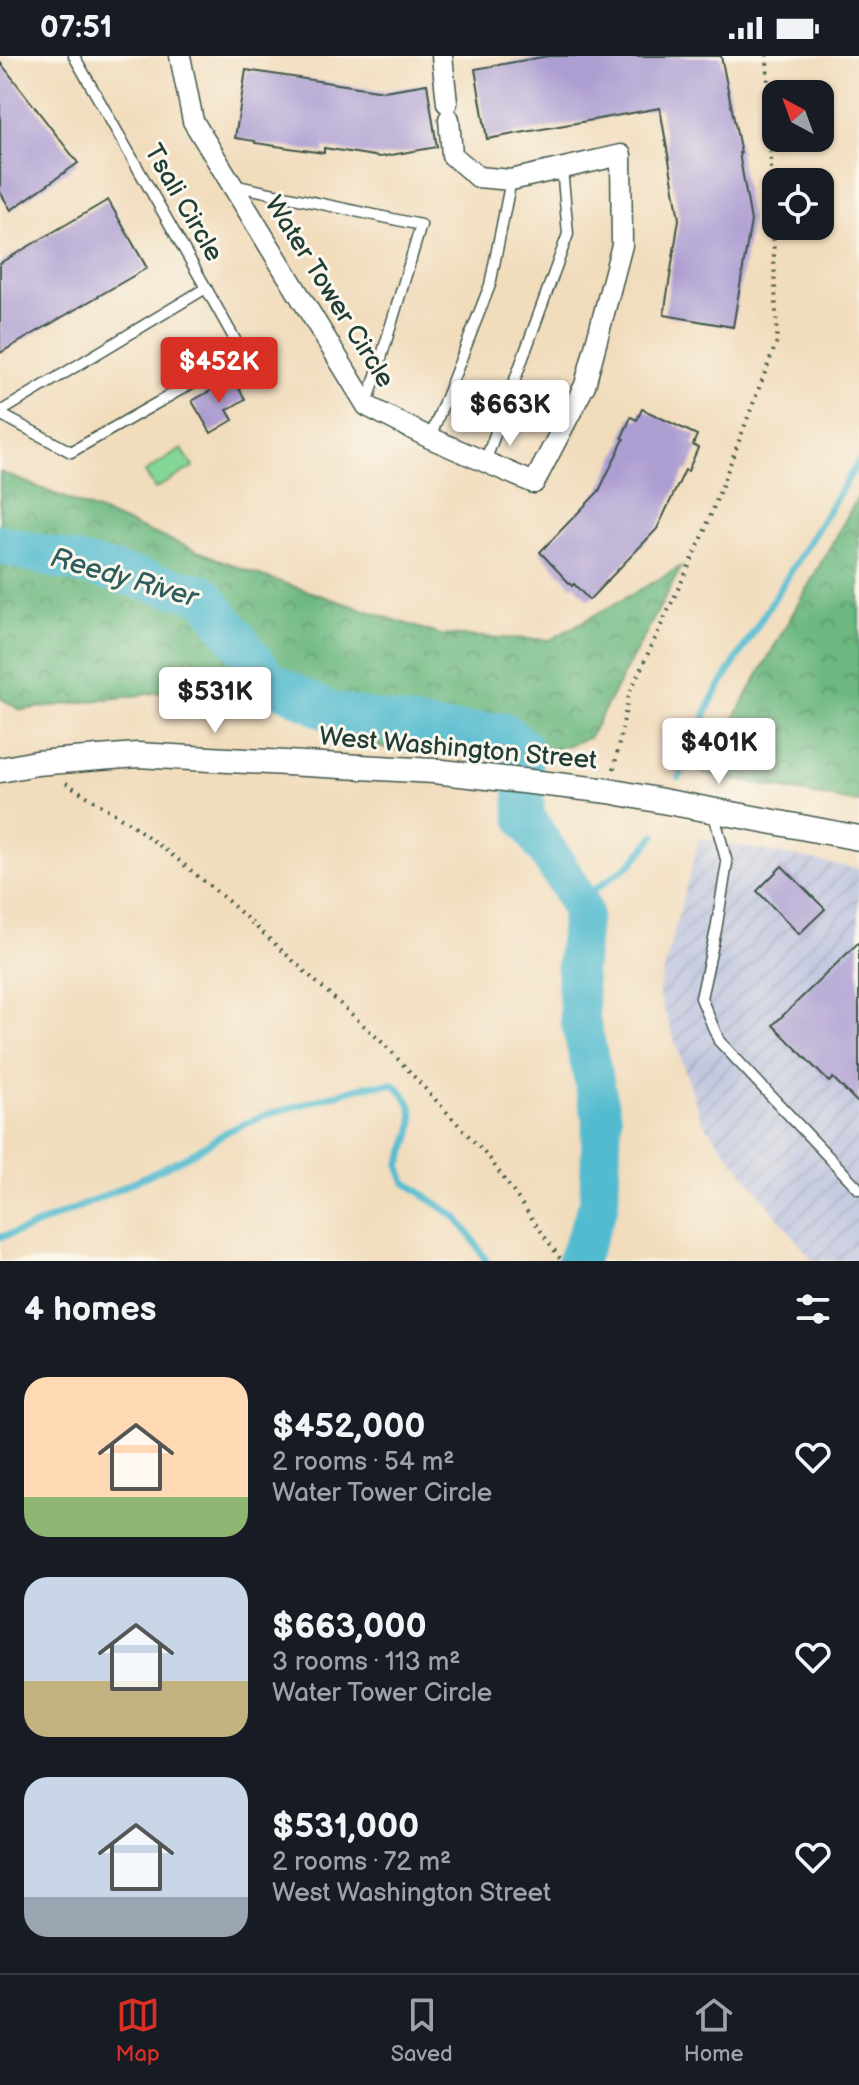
<!DOCTYPE html>
<html lang="en">
<head>
<meta charset="utf-8">
<style>
  :root { --surface:#171b24; --page:#242831; --text:#f1f3f6; --muted:#9ea1a6; --line:#363941; --accent:#d93025 }
  body { margin:0; font-family:"Balsamiq Sans",sans-serif; background:var(--page); color:var(--text); height:100vh; display:flex; flex-direction:column; font-size:30px; white-space:nowrap }
  * { box-sizing:border-box; margin:0 }
  p { font-size:26px; color:var(--muted) }
  .icon { flex:none; width:44px; height:44px; fill:none; stroke:currentColor; stroke-width:2; stroke-linecap:round; stroke-linejoin:round }
  .map { position:relative; height:1205px; overflow:hidden }
  .sheet { display:flex; flex-direction:column; background:var(--surface); flex:1 }
  .sheet>* { flex:none }
  .needle { width:52px; rotate:319deg }
  .buttons { position:absolute; left:762px; top:24px; display:grid; gap:16px }
  .buttons a { display:grid; place-items:center; width:72px; height:72px; border-radius:16px; background:var(--surface); box-shadow:0 2px 6px #0004; font-size:40px }
  .price { position:absolute; translate:-50% -68px; padding:0 18px; border-radius:8px; background:#fff; color:#222; font-size:26px; line-height:52px; filter:drop-shadow(0 2px 4px #0008) }
  .price::after { content:''; position:absolute; left:50%; top:48px; width:24px; height:18px; margin-left:-12px; background:inherit; clip-path:polygon(0 0,100% 0,50% 100%) }
  .price.current { background:var(--accent); color:#fff }
  ul { padding:0; list-style:none }
  li { display:flex; align-items:center; gap:24px; height:200px; padding:0 24px }
  li span { display:grid; place-items:center; flex:none; width:224px; height:160px; border-radius:24px; color:#555 }
  li>.icon { margin-inline-start:auto }
  span .icon { width:96px; height:96px; fill:#fffc; stroke-width:1 }
  li b { font-size:34px }
  h2 { display:flex; justify-content:space-between; align-items:center; height:96px; padding:0 24px; font-size:34px }
  .status { display:flex; justify-content:space-between; align-items:center; height:56px; padding:0 40px; background:var(--surface); direction:ltr }
  .status svg { height:22px; fill:currentColor }
  .menu { display:flex; justify-content:space-around; align-items:center; height:112px; border-top:2px solid var(--line); background:var(--surface); font-size:22px; color:var(--muted) }
  .menu a { display:grid; justify-items:center; gap:4px }
  .menu .current { color:var(--accent) }
  .map>svg:first-child { display:block }
  .industrial { fill:url(#industrial-furrows) }
  .forest { fill:url(#forest-crowns); stroke:#467a5a; stroke-width:2 }
  .garden { fill:#85d798; stroke:#528a66; stroke-width:2 }
  .lines { fill:none; stroke-linecap:round; stroke-linejoin:round }
  .stream { stroke:#52bbcf; stroke-width:7 }
  .river { stroke:#52bbcf; stroke-width:40 }
  .building { fill:#ad9ed2 }
  .service-casing { stroke:#3e5548; stroke-width:13 }
  .minor-casing { stroke:#3e5548; stroke-width:23 }
  .tertiary-casing { stroke:#3e5548; stroke-width:27 }
  .path { stroke:#3e5548; stroke-width:4; stroke-dasharray:2 6; stroke-linecap:butt }
  .service { stroke:#fff; stroke-width:10 }
  .minor { stroke:#fff; stroke-width:20 }
  .tertiary { stroke:#fff; stroke-width:24 }
  .labels { text-anchor:middle; dominant-baseline:central; stroke-width:6; stroke-linejoin:round; paint-order:stroke }
  .street-label { font-size:26px; fill:#1f3d34; stroke:#fbf7ec }
  .water-label { font-size:28px; font-style:italic; fill:#2c5c5b; stroke:#fbf7ec }
</style>
</head>
<body>
<div class="status"><b>07:51</b><svg viewBox="0 0 49 12"><path d="M0 12V9h3v3zM5 12V6h3v6zM10 12V3h3v9zM15 12V0h3v12zM26 1h20v11H26zM47 4h2v5h-2z"/></svg></div>
<div class="map">
<svg width="859" height="1205" viewBox="0 0 859 1205">
  <defs>
    <pattern id="industrial-furrows" width="10" height="10" patternUnits="userSpaceOnUse" patternTransform="scale(2)"><rect width="10" height="10" fill="#bcc3de"/><path d="M-1 1l2-2M0 10L10 0M9 11l2-2" fill="none" stroke="#a1a8bf"/></pattern>
    <pattern id="forest-crowns" width="20" height="18" patternUnits="userSpaceOnUse" patternTransform="scale(2)"><rect width="20" height="18" fill="#6cb880"/><path d="M2 6a3 3 0 1 1 6 0M12 15a3 3 0 1 1 6 0" fill="none" stroke="#58976a"/></pattern>
  </defs>
  <rect width="100%" height="100%" fill="#fbf7ec"/>
  <filter id="ink" filterUnits="userSpaceOnUse"><feTurbulence type="fractalNoise" baseFrequency=".0125" numOctaves="2"/><feDisplacementMap in="SourceGraphic" scale="16" xChannelSelector="R" yChannelSelector="G"/><feConvolveMatrix kernelMatrix="1 2 1 2 8 2 1 2 1" color-interpolation-filters="sRGB"/></filter>
  <filter id="wash" filterUnits="userSpaceOnUse"><feTurbulence type="fractalNoise" baseFrequency=".006" numOctaves="4" result="noise"/><feDisplacementMap in="SourceGraphic" scale="32" xChannelSelector="R" yChannelSelector="G"/><feGaussianBlur stdDeviation="1.8" result="paint"/><feColorMatrix in="noise" values="0 0 0 0 0 0 0 0 0 0 0 0 0 0 0 0 0 1.4 0 .05"/><feComposite in="paint" operator="in"/></filter>
  <g filter="url(#wash)">
    <rect width="100%" height="100%" fill="#f1dcbc"/>
    <polygon class="industrial" points="699,782 859,813 859,1205 812,1204 702,1065 658,936"/>
    <g class="forest">
      <polygon points="0,416 250,516 440,579 550,584 682,510 589,682 516,706 349,688 242,626 21,654 0,642"/>
      <polygon points="859,439 859,747 703,718"/>
    </g>
    <polygon class="garden" points="182,393 193,411 155,433 145,416"/>
    <g class="lines">
      <g class="stream">
        <polyline points="679,721 712,643 859,405"/>
        <polyline points="582,855 594,834 632,807 655,779"/>
        <path d="M0,1181l25,-7 75,-32 90,-43 38,-24 35,-15 102,-30 28,-2c32,24 19,50 6,81l6,17 51,35 16,21 14,23"/>
      </g>
      <polyline class="river" points="0,488 204,539 269,625 331,656 447,677 504,676 522,691 525,761 566,824 582,855 576,915 580,963 602,1061 599,1148 577,1205"/>
    </g>
    <g id="blocks">
      <g class="building">
        <polygon points="548,0 721,0 741,97 739,97 751,165 733,271 664,259 679,163 660,52 487,83 475,13"/>
        <polygon points="0,6 78,107 11,154 0,136"/>
        <polygon points="246,14 384,35 427,28 437,91 380,101 324,92 324,97 255,87 255,85 235,82"/>
        <polygon points="108,144 147,212 0,297 0,207"/>
        <polygon points="233,322 245,343 227,354 233,364 211,377 192,345"/>
        <polygon points="642,353 697,379 693,389 698,392 688,415 685,414 657,473 589,544 574,528 572,530 540,496 599,435 624,383 622,381 631,361 637,364"/>
        <polygon points="782,810 825,853 799,878 757,835"/>
        <polygon points="859,886 859,1048 833,1022 829,1026 773,969"/>
      </g>
    </g>
  </g>
  <g filter="url(#ink)">
    <use href="#blocks" fill-opacity="0" stroke="#3e5548" stroke-width="2"/>
    <g class="lines">
      <defs>
        <g id="service">
          <polyline points="233,129 421,169 367,349"/>
          <polyline points="0,356 206,232 74,0"/>
          <polyline points="0,358 71,396 243,298 206,232"/>
          <polyline points="430,382 490,229 511,124"/>
          <polyline points="485,406 568,178 562,112"/>
          <polyline points="713,755 727,807 716,874 701,942 719,985 859,1133"/>
        </g>
        <g id="minor">
          <polyline points="180,0 193,65 367,350 430,382 534,427 585,329 622,189 621,99 511,124 478,121 452,99 449,63"/>
          <polyline points="442,0 447,47"/>
        </g>
        <polyline id="tertiary" points="0,714 36,707 137,699 434,715 609,735 859,782"/>
      </defs>
      <use href="#service" class="service-casing"/>
      <use href="#minor" class="minor-casing"/>
      <use href="#tertiary" class="tertiary-casing"/>
      <g class="path">
        <polyline points="614,713 629,638 702,482 777,285 767,0"/>
        <polyline points="66,727 131,768 176,802 229,846 384,988 490,1103 562,1205"/>
      </g>
      <use href="#service" class="service"/>
      <use href="#minor" class="minor"/>
      <use href="#tertiary" class="tertiary"/>
    </g>
  </g>
  <g class="labels">
    <g class="street-label">
      <text transform="translate(183 147) rotate(60)">Tsali Circle</text>
      <text transform="translate(329 236) rotate(58)">Water Tower Circle</text>
      <text transform="translate(458 693) rotate(5)">West Washington Street</text>
    </g>
    <g class="water-label">
      <text transform="translate(124 522) rotate(16)">Reedy River</text>
    </g>
  </g>
</svg>
<div class="buttons">
<a><svg class="needle" viewBox="-14 -14 28 28"><path d="M0-13l5 13h-10z" fill="#e53935"/><path d="M0 13l5-13h-10z" fill="#9ea1a6"/></svg></a>
<a><svg class="icon" aria-label="locate" viewBox="0 0 24 24"><circle cx="12" cy="12" r="6"/><path d="M12 2v4M12 18v4M2 12h4M18 12h4"/></svg></a>
</div>
<b class="price current" style="left:219px;top:349px">$452K</b>
<b class="price" style="left:510px;top:392px">$663K</b>
<b class="price" style="left:215px;top:679px">$531K</b>
<b class="price" style="left:719px;top:730px">$401K</b>
</div>
<section class="sheet">
<h2>4 homes<svg class="icon" aria-label="filters" viewBox="0 0 24 24"><path d="M4 7h16M4 17h16"/><circle cx="9" cy="7" r="2"/><circle cx="15" cy="17" r="2"/></svg></h2>
<ul>
<li><span style="background:linear-gradient(#ffd9b3 75%,#8fb573 0)"><svg class="icon" aria-label="home" viewBox="0 0 24 24"><path d="M3 11l9-7 9 7M6 9v11h12V9"/></svg></span><div><b>$452,000</b><p>2 rooms · 54 m²</p><p>Water Tower Circle</p></div><svg class="icon" aria-label="heart" viewBox="0 0 24 24"><path d="M12 20l-8-8c-3-5 5-10 8-4 3-6 11-1 8 4z"/></svg></li>
<li><span style="background:linear-gradient(#c9d6e8 65%,#c2b280 0)"><svg class="icon" aria-label="home" viewBox="0 0 24 24"><path d="M3 11l9-7 9 7M6 9v11h12V9"/></svg></span><div><b>$663,000</b><p>3 rooms · 113 m²</p><p>Water Tower Circle</p></div><svg class="icon" aria-label="heart" viewBox="0 0 24 24"><path d="M12 20l-8-8c-3-5 5-10 8-4 3-6 11-1 8 4z"/></svg></li>
<li><span style="background:linear-gradient(#c9d6e8 75%,#9aa5b1 0)"><svg class="icon" aria-label="home" viewBox="0 0 24 24"><path d="M3 11l9-7 9 7M6 9v11h12V9"/></svg></span><div><b>$531,000</b><p>2 rooms · 72 m²</p><p>West Washington Street</p></div><svg class="icon" aria-label="heart" viewBox="0 0 24 24"><path d="M12 20l-8-8c-3-5 5-10 8-4 3-6 11-1 8 4z"/></svg></li>
</ul>
</section>
<nav class="menu">
<a class="current"><svg class="icon" aria-label="map" viewBox="0 0 24 24"><path d="M3 6l6-2 6 2 6-2v14l-6 2-6-2-6 2zM9 4v14M15 6v14"/></svg>Map</a>
<a><svg class="icon" aria-label="saved" viewBox="0 0 24 24"><path d="M7 4h10v16l-5-4-5 4z"/></svg>Saved</a>
<a><svg class="icon" aria-label="home" viewBox="0 0 24 24"><path d="M3 11l9-7 9 7M6 9v11h12V9"/></svg>Home</a>
</nav>
</body>
</html>
